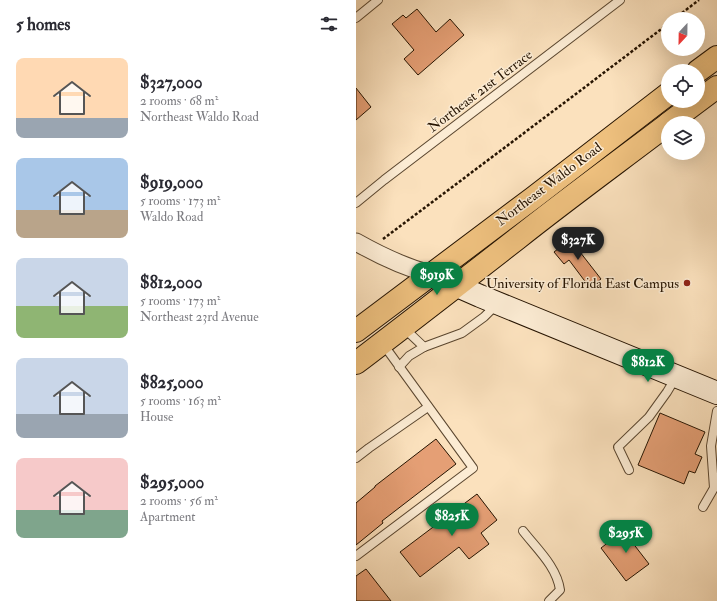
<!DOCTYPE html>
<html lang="en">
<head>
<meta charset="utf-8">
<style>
  :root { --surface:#fff; --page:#f2f2f3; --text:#2b2b33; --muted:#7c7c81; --accent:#0b8043 }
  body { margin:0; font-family:"IM FELL Double Pica",serif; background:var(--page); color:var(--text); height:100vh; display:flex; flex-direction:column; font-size:15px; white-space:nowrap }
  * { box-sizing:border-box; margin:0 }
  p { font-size:13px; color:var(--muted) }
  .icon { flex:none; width:22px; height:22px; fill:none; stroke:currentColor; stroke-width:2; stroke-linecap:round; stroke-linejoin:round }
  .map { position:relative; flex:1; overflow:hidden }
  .drawer { display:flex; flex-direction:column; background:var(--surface); width:356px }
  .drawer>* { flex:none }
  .needle { width:26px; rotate:202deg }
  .controls { position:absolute; left:305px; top:12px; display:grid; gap:8px }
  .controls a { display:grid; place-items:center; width:44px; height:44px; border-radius:50%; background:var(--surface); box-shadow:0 4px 16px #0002; font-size:20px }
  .price { position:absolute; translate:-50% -34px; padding:0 9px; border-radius:14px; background:var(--accent); color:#fff; font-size:13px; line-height:26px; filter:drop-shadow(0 1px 2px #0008) }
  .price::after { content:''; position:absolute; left:50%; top:24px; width:12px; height:9px; margin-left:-6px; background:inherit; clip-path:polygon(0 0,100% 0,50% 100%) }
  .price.on { background:#222; color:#fff }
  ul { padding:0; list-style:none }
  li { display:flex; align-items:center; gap:12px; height:100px; padding:0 16px }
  li span { display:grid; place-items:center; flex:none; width:112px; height:80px; border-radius:8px; color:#555 }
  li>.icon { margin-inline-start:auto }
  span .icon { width:48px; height:48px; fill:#fffc; stroke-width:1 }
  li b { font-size:17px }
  h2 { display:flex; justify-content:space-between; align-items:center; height:48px; padding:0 16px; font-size:17px }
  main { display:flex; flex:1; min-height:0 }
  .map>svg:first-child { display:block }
  .building { fill:#e59f75; stroke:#251300 }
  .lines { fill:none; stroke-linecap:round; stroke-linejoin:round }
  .service-casing { stroke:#5a462f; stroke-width:10 }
  .minor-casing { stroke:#5a462f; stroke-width:19 }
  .secondary-casing { stroke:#251300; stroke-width:24 }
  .trunk-casing { stroke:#251300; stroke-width:24 }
  .path { stroke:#251300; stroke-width:2.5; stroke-dasharray:3 2; stroke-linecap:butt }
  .service { stroke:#fcecd4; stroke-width:8 }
  .minor { stroke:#fcecd4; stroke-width:17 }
  .secondary { stroke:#fcecd4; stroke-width:22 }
  .trunk { stroke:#eec07e; stroke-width:22 }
  .poi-dot { fill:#8f2418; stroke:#fcecd4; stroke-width:1.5 }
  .labels { text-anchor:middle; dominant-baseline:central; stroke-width:3; stroke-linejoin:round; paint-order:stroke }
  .street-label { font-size:14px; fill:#251300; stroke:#fcecd4 }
  .poi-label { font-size:14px; fill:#251300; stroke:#fcecd4; text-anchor:end }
</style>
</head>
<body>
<main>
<section class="drawer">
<h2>5 homes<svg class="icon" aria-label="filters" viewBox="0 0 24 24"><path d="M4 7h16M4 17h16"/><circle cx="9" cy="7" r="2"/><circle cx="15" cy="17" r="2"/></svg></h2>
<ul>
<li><span style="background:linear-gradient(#ffd9b3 75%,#9aa5b1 0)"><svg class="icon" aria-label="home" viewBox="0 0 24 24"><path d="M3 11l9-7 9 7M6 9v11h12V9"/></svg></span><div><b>$327,000</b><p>2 rooms · 68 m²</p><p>Northeast Waldo Road</p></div></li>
<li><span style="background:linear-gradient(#a9c7e8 65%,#b9a48a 0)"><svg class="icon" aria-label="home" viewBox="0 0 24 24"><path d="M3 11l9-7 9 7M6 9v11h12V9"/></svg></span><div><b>$919,000</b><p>5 rooms · 173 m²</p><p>Waldo Road</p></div></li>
<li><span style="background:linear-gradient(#c9d6e8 60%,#8fb573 0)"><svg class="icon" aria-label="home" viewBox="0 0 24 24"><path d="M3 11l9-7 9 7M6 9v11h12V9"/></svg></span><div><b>$812,000</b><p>5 rooms · 173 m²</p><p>Northeast 23rd Avenue</p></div></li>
<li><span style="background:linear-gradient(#c9d6e8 70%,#9aa5b1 0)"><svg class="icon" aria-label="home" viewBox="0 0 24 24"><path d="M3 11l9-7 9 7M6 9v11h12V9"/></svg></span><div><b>$825,000</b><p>5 rooms · 163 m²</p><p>House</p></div></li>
<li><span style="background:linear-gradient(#f6c9c9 65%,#7fa58c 0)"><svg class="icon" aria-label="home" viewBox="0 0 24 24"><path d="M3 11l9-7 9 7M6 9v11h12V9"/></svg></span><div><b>$295,000</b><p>2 rooms · 56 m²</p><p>Apartment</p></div></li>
</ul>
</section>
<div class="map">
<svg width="361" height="601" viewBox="0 0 361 601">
  <rect width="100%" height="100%" fill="#fbe1bd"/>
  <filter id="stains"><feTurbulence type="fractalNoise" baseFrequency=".005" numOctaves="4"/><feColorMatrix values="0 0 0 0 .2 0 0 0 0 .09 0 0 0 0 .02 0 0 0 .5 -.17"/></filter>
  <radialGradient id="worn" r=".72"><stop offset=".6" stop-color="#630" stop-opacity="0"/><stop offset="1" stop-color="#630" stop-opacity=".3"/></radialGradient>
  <g class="building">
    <polygon points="61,9 80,32 94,19 108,35 62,75 48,59 58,50 36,24 47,15 50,18"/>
    <polygon points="0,88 15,107 0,120"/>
    <polygon points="219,236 229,249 224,252 245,279 234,288 213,260 208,264 198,252"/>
    <polygon points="304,413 349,432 339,454 346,457 339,473 333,471 328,484 282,465"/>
    <polygon points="80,439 100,464 26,521 27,523 0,545 0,503 19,487 19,486"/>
    <polygon points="121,494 141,520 125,533 133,544 113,559 103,547 64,577 44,552"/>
    <polygon points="275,525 284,537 276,542 293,564 270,581 245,548"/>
    <polygon points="10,569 35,601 0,601 0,576"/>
  </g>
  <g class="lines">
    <defs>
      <g id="service">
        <polyline points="0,18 22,0"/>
        <polyline points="0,203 28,180 264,0"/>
        <polyline points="48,328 68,347 106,333 128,317 140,305"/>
        <polyline points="43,367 53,356 68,347"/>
        <polyline points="0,458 13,448 72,407"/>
        <polyline points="273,470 262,447 293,417 311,392 320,377"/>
        <polyline points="347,507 358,488 355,446 361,411"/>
        <path d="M167,531c14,18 34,36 37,59l-11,11"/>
        <polyline points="0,556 117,468 27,344"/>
      </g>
      <path id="minor" d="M0,242c23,13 48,25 74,32"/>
      <polyline id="secondary" points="74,274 124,296 361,393"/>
      <g id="trunk">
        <polyline points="342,71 361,57"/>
        <polyline points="313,123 361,87"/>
        <polyline points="0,331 177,198 312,94"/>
        <path d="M0,363c54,-41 108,-83 162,-125 49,-39 100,-76 150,-114"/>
      </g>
    </defs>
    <use href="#service" class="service-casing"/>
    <use href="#minor" class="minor-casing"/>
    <use href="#secondary" class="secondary-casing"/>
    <use href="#trunk" class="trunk-casing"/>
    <g class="path">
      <polyline points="318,19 343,0"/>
      <polyline points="27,239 208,103 312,24"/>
    </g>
    <use href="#service" class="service"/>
    <use href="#minor" class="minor"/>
    <use href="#secondary" class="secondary"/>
    <use href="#trunk" class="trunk"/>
  </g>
  <circle class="poi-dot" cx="331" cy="283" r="4"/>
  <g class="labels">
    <g class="street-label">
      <text transform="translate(124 91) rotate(-37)">Northeast 21st Terrace</text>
      <text transform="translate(193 184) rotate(-37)">Northeast Waldo Road</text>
    </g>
    <g class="poi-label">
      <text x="323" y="283">University of Florida East Campus</text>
    </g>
  </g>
  <rect width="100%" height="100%" filter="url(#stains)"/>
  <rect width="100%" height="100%" fill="url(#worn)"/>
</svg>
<div class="controls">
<a><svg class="needle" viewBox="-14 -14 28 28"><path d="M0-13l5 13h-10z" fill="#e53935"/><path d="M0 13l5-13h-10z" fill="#7c7c81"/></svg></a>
<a><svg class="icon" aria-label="locate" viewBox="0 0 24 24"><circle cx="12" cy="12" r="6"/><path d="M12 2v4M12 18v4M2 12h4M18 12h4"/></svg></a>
<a><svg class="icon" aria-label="layers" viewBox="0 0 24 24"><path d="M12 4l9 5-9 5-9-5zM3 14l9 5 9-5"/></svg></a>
</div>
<b class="price on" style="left:222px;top:261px">$327K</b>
<b class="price" style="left:81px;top:296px">$919K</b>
<b class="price" style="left:292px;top:383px">$812K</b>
<b class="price" style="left:96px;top:537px">$825K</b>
<b class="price" style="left:270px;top:554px">$295K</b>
</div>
</main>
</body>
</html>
